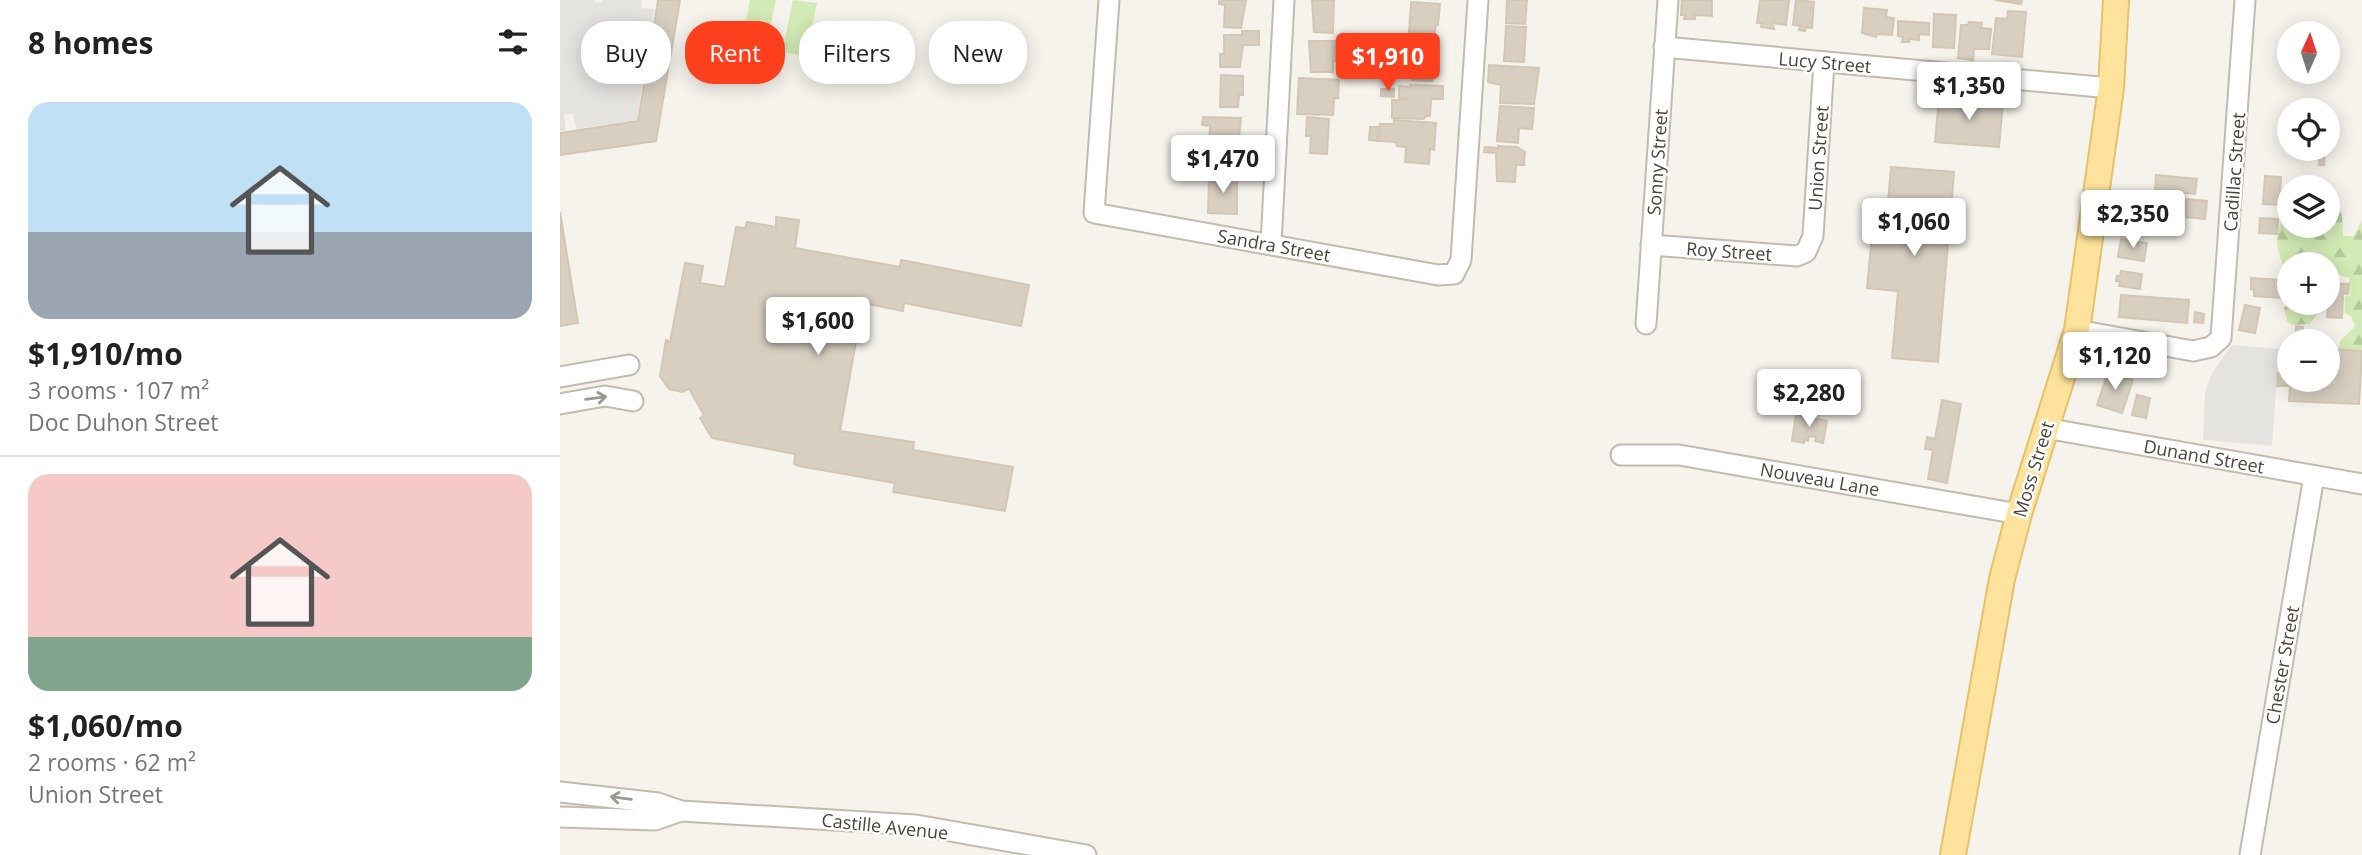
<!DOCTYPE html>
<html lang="en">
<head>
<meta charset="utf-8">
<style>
  :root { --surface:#fff; --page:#f6f6f6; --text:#222; --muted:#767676; --line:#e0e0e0; --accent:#fc3f1d }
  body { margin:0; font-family:"Open Sans",sans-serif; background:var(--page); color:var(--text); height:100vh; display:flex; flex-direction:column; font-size:26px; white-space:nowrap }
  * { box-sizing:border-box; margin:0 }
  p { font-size:23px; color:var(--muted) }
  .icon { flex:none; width:38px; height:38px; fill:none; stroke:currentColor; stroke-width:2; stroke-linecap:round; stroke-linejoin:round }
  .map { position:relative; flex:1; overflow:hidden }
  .panel { display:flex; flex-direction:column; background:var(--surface); width:560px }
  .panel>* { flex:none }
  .hud { position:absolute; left:21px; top:21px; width:665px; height:63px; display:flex; gap:14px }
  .needle { width:46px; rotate:3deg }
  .tools { position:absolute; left:1717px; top:21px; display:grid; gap:14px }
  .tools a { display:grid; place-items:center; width:63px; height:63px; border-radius:50%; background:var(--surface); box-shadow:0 4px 18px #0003; font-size:35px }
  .price { position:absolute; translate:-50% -60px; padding:0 16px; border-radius:7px; background:#fff; color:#222; font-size:23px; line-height:46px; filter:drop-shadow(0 2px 4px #0008) }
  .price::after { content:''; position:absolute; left:50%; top:42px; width:21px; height:16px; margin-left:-10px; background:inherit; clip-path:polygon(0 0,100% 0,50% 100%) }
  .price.selected { background:var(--accent); color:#fff }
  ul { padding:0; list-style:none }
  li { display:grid; align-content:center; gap:14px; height:371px; padding:0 28px }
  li+li { border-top:2px solid var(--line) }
  li span { display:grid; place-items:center; height:217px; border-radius:21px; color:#555 }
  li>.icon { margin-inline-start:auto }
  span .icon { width:126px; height:126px; fill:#fffc; stroke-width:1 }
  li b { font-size:30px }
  h2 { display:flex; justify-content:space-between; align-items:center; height:84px; padding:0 28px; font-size:30px }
  .tag { padding:0 24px; border-radius:28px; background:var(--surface); box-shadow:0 4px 18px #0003; font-size:24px; line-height:63px }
  .tag.selected { background:var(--accent); color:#fff }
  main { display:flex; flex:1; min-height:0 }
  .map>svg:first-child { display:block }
  .forest { fill:url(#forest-firs) }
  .garden { fill:#d2eab5 }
  .parking { fill:#e5e3e0 }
  .building { fill:#d8cfc1; stroke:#d3c7b4; stroke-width:2 }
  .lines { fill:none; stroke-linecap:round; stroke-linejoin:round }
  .minor-casing { stroke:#c2bbae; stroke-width:23 }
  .major-casing { stroke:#e6c16a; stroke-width:28 }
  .minor { stroke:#fff; stroke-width:19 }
  .major { stroke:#ffe39c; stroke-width:24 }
  .oneway { stroke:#9c9892 }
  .labels { text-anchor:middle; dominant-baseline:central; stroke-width:5; stroke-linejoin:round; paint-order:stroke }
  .street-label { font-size:18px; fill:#4b4439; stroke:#fff }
</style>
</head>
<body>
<main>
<section class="panel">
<h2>8 homes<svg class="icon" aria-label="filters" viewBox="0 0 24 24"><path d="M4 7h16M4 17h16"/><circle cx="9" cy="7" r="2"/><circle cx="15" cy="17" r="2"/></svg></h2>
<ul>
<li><span style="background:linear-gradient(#bfe0f5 60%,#9aa5b1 0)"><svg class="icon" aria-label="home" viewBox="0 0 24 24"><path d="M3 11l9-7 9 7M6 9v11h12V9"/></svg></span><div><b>$1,910/mo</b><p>3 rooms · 107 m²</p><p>Doc Duhon Street</p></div></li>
<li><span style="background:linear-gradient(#f6c9c9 75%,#7fa58c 0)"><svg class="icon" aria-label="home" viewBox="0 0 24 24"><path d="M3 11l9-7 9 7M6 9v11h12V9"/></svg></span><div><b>$1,060/mo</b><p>2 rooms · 62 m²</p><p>Union Street</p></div></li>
</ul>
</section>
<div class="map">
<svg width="1802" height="855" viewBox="0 0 1802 855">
  <defs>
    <pattern id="forest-firs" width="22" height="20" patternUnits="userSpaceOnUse" patternTransform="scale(1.75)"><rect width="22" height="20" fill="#d2eab5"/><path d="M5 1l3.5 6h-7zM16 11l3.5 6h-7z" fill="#b6ca9c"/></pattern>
  </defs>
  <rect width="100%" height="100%" fill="#f6f3ec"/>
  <g class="forest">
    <path d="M1768,190l14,24 1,22h11l8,-16v131l-23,-2 1,-8 15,-15 -3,-8 -7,-5v-16l6,-2 -2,-17 -9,-3 -12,6v-17h-39v12c-19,-32 -12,-43 0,-76v26h39z"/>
    <polygon points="1729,301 1729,303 1762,303 1759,311 1750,324 1731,325 1727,321 1724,308"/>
  </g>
  <g class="garden">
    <polygon points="190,0 216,0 206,49 182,44"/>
    <polygon points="233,0 257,3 246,56 222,52"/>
  </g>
  <g class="parking">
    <polygon points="0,0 35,0 35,2 42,3 43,0 82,0 81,8 94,9 88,55 71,53 70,61 85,63 77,120 16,129 13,114 4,115 6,130 0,131"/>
    <polygon points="1672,345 1719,349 1712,446 1643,440 1645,392 1653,371"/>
  </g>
  <g class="building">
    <polygon points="98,0 120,0 96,141 0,155 0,133 78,121"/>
    <polygon points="659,0 686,0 681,28 664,27 665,5 659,4"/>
    <polygon points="752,0 774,0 773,33 754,32"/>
    <polygon points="947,0 967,0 965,24 946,23"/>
    <polygon points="1122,0 1152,0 1152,16 1135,15 1135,19 1124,19 1125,15 1121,15"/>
    <polygon points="1200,0 1229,0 1226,25 1212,23 1214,29 1201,27 1202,23 1197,23"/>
    <polygon points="1236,0 1254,2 1252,28 1246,27 1245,31 1239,30 1240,26 1233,25"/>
    <polygon points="1435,0 1462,0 1461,4"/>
    <polygon points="851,2 880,4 878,25 876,25 874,39 872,39 872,42 859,41 859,33 849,32"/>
    <polygon points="1304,8 1327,10 1326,17 1334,18 1332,35 1317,34 1316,37 1302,33"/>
    <polygon points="1448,11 1466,12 1462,57 1432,54 1436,18 1447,19"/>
    <polygon points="1374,14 1396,15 1394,48 1373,47"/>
    <polygon points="1338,21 1369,23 1369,35 1359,34 1359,40 1349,39 1349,42 1342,42 1343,37 1338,36"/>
    <polygon points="1409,22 1422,23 1421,28 1431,29 1429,49 1414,49 1413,60 1398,58 1401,25 1408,25"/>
    <polygon points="946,26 966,27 964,62 944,61"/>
    <polygon points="682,31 699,31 699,45 683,45 680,67 660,67 660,54 664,54 664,35 682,35"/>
    <polygon points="749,41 783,41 783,61 773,61 773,72 751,72"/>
    <polygon points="854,44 873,46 872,53 875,54 872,81 852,80 854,59 848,59 849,49 852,49"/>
    <polygon points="929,65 979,68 974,104 940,103 941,85 928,82"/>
    <polygon points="661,75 683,76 683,95 679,95 678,107 660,107"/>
    <polygon points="739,78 779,80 778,98 774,98 773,115 737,114"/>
    <polygon points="850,85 883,86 883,99 871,99 870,116 866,116 864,119 832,118 832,100 847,100 847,98 839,98 839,86 850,87"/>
    <polygon points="821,89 834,89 834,97 821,96"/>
    <polygon points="1379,97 1443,103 1439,147 1375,142"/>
    <polygon points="940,106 974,108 972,129 959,128 958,143 937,141"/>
    <polygon points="643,117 681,118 677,161 658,160 658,151 649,151 650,126 642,125"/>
    <polygon points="747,117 769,119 767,154 750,153 751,136 746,136"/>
    <polygon points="834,120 876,123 874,150 870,149 869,164 845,162 846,147 837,146 836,142 819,141 820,124 834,124"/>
    <polygon points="810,127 818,127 817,141 809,140"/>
    <polygon points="938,146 957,147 965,152 964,165 956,165 955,182 937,181 936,153 924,152 925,147 938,148"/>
    <polygon points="1760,149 1765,149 1764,165 1759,165"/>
    <polygon points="1331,167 1394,172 1378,362 1332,358 1338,291 1307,288 1313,224 1326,225"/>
    <polygon points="649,175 677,176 677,214 648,213"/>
    <polygon points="1596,175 1637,179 1635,194 1595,190"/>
    <polygon points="1705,176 1721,177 1719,205 1703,204"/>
    <polygon points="1593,196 1647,201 1645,219 1591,214"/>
    <polygon points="0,212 18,323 0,326"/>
    <polygon points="216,217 239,220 235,248 340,267 341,260 469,285 461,326 344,303 343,311 303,303 280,431 354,442 353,450 453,467 445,511 333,492 335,483 239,466 234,464 235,454 152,438 140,418 144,415 129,389 122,392 109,389 100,376 106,340 110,342 125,263 143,266 140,283 165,287 176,227 185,228 187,222 216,227"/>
    <polygon points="1700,218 1718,219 1717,234 1699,233"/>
    <polygon points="1561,239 1587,243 1584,261 1558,257"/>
    <polygon points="1561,271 1582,274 1580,289 1559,286 1560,281 1556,281 1557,276 1560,276"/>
    <polygon points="1691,278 1723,280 1722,298 1694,296 1694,289 1691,289"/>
    <polygon points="1770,283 1789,284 1788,294 1783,293 1782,318 1767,317"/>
    <polygon points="1561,295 1629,300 1627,323 1559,317"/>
    <polygon points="1685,305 1700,308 1695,333 1679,330"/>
    <polygon points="1635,312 1644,314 1643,323 1634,322"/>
    <polygon points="1736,326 1743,327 1743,338 1736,337"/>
    <polygon points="1768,349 1802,351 1799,404 1729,401 1730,386 1717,386 1718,373 1729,374 1729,380 1768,380"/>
    <polygon points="1548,372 1573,380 1562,413 1537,405"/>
    <polygon points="1577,395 1590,398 1586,418 1572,415"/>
    <polygon points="1382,400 1401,404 1387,483 1368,479 1373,450 1365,449 1367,437 1375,439"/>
    <polygon points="1236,415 1267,421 1263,443 1255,441 1256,437 1249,436 1248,441 1244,440 1244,443 1232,441"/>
  </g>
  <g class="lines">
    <defs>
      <g id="minor">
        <polyline points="549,0 534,213 878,275 894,274 901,260 918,0"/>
        <polyline points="1104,47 1551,88"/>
        <polyline points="711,244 724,0"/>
        <polyline points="1091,245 1237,256 1246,252 1253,236 1264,62"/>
        <polyline points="1086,324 1108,0"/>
        <polyline points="1517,330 1633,351 1651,347 1661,338 1685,0"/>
        <polyline points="0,377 69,365"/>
        <polyline points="0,404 45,396 73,401"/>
        <polyline points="1485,428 1802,484"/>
        <polyline points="1061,455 1119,455 1459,514"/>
        <polyline points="0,792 98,803 121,811 356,825 526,855"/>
        <polyline points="0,817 95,820 121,811"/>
        <polyline points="1690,855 1754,476"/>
      </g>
      <polyline id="major" points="1393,855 1442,579 1459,514 1517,330 1551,88 1556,0"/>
    </defs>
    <use href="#minor" class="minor-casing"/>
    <use href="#major" class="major-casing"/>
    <use href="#minor" class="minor"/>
    <use href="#major" class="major"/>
  </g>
  <defs><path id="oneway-shaft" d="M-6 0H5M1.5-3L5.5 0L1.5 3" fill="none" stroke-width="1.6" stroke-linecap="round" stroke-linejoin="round" transform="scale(1.75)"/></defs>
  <g class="oneway">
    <use href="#oneway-shaft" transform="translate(36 398) rotate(-7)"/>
    <use href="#oneway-shaft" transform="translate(61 798) rotate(-173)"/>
  </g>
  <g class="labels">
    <g class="street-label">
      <text transform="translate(1265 62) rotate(5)">Lucy Street</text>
      <text transform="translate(1258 158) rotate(-86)">Union Street</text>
      <text transform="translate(1097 162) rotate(-86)">Sonny Street</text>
      <text transform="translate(1674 172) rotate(-86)">Cadillac Street</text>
      <text transform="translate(714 245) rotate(10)">Sandra Street</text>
      <text transform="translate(1169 251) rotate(4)">Roy Street</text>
      <text transform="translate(1644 456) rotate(10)">Dunand Street</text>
      <text transform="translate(1473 469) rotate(-73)">Moss Street</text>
      <text transform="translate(1260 479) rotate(10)">Nouveau Lane</text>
      <text transform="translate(1722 665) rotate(-80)">Chester Street</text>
      <text transform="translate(325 826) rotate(6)">Castille Avenue</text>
    </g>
  </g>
</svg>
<div class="tools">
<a><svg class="needle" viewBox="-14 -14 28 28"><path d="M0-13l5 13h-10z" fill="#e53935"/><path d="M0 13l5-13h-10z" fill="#767676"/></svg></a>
<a><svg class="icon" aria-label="locate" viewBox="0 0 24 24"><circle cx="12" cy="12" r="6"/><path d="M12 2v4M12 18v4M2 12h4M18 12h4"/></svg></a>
<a><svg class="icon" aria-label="layers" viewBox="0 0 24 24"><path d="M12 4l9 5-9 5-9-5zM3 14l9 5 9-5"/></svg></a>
<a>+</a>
<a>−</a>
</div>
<b class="price selected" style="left:828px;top:93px">$1,910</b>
<b class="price" style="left:1409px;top:122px">$1,350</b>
<b class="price" style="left:663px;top:195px">$1,470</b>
<b class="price" style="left:1573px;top:250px">$2,350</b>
<b class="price" style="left:1354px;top:258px">$1,060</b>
<b class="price" style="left:258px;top:357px">$1,600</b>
<b class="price" style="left:1555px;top:392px">$1,120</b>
<b class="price" style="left:1249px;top:429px">$2,280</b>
<div class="hud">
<a class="tag">Buy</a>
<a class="tag selected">Rent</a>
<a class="tag">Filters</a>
<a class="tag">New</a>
</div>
</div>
</main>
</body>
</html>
